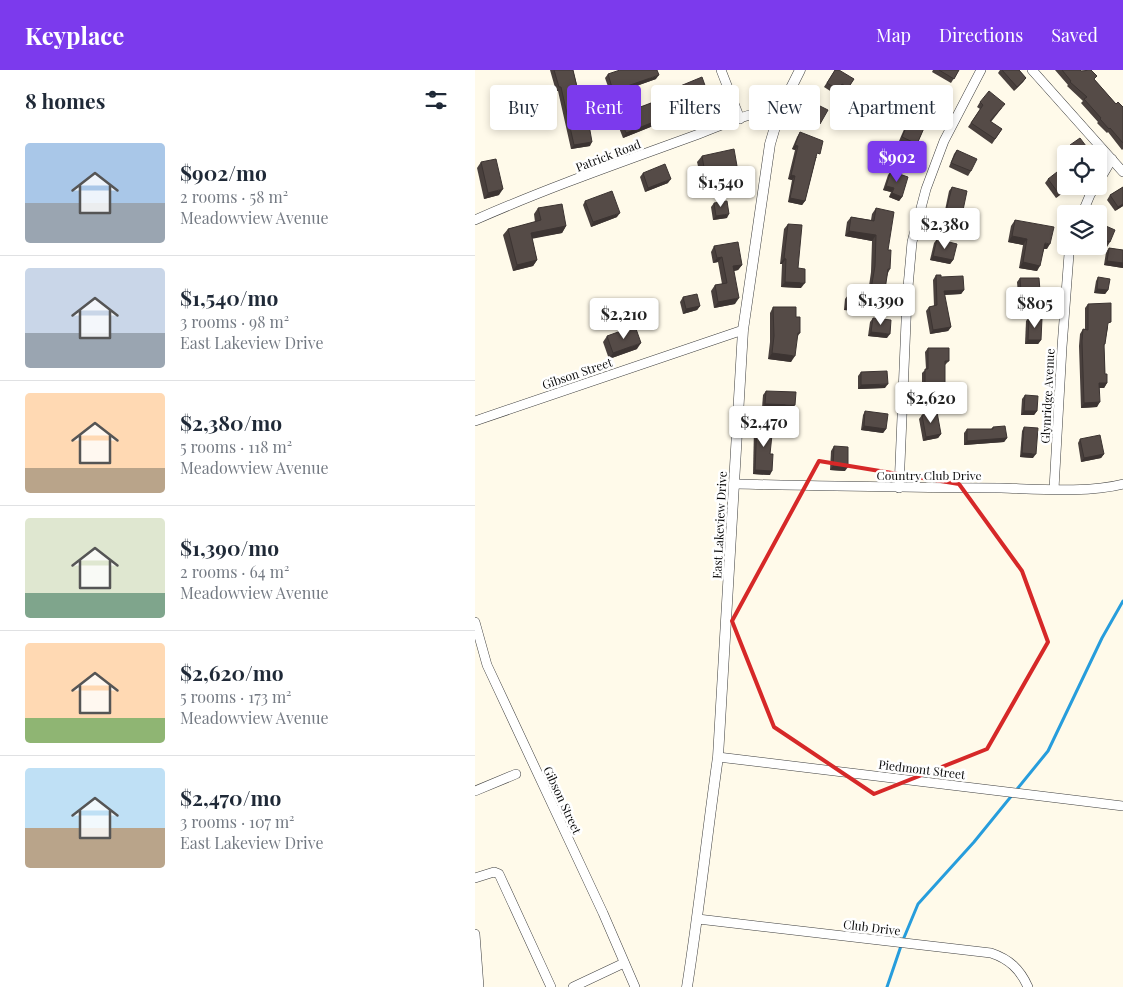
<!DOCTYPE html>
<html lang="en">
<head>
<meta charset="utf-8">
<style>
  :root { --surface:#fff; --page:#f6f6f7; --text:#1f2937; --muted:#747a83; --line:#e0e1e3; --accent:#7c3aed }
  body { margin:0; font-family:"Playfair Display",serif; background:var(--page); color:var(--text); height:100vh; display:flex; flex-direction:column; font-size:19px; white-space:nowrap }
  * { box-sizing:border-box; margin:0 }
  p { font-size:16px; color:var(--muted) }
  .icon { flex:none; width:28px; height:28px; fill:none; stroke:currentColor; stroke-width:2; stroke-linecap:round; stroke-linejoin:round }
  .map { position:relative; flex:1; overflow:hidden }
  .panel { display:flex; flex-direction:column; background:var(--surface); width:475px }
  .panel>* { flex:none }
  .banner { position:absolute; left:15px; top:15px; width:475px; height:45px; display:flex; gap:10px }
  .buttons { position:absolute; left:582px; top:75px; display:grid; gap:10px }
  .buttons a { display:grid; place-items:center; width:50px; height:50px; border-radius:5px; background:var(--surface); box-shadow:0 2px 8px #0003; font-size:25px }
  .price { position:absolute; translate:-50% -42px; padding:0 11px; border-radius:5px; background:#fff; color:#222; font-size:16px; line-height:32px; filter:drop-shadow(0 1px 2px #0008) }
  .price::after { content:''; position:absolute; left:50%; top:30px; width:15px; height:11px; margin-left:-8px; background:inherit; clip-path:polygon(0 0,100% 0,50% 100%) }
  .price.selected { background:var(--accent); color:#fff }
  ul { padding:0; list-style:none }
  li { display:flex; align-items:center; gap:15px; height:125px; padding:0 25px }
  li+li { border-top:1px solid var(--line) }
  li span { display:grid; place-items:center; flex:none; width:140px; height:100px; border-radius:5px; color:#555 }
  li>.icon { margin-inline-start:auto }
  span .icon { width:60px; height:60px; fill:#fffc; stroke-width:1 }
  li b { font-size:21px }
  h2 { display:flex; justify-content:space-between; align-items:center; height:60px; padding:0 25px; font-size:21px }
  .pill { padding:0 18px; border-radius:5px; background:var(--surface); box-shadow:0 2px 8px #0003; font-size:18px; line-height:45px }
  .pill.selected { background:var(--accent); color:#fff }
  header { display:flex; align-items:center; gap:30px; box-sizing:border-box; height:70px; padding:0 25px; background:var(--accent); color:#fff }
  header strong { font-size:24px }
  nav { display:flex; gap:28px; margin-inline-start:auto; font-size:18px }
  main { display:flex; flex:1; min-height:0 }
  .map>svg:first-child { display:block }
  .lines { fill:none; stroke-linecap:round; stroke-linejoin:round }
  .stream { stroke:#279ddc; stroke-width:3 }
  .minor-casing { stroke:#3e3e3e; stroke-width:10 }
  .tertiary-casing { stroke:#3e3e3e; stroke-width:11 }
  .minor { stroke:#fff; stroke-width:9 }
  .tertiary { stroke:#fff; stroke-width:10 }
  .wall { fill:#49403d }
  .shaded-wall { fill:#3c3432 }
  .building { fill:#554b47; stroke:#3c3432 }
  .marked { fill:none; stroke:#d62828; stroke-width:4; stroke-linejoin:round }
  .labels { text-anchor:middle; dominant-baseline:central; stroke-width:5; stroke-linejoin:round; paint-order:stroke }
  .street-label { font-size:12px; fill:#0b0b0b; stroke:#fff }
</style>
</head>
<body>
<header>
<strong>Keyplace</strong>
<nav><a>Map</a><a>Directions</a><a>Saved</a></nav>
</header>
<main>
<section class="panel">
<h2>8 homes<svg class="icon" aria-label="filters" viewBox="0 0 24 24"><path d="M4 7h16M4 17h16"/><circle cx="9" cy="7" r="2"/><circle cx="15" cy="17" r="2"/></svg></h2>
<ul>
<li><span style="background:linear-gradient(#a9c7e8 60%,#9aa5b1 0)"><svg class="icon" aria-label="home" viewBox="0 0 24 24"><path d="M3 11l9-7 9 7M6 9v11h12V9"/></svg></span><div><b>$902/mo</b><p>2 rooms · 58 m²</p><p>Meadowview Avenue</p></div></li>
<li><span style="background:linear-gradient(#c9d6e8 65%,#9aa5b1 0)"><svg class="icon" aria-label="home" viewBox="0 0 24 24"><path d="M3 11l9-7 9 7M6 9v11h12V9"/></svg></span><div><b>$1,540/mo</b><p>3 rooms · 98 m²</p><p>East Lakeview Drive</p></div></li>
<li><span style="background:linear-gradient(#ffd9b3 75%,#b9a48a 0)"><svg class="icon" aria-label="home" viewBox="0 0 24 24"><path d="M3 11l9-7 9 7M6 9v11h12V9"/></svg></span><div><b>$2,380/mo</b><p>5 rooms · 118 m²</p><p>Meadowview Avenue</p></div></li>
<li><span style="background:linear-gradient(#dfe7d0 75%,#7fa58c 0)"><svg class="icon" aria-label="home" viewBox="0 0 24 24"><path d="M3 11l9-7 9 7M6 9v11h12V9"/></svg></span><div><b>$1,390/mo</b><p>2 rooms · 64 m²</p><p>Meadowview Avenue</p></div></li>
<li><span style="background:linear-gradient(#ffd9b3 75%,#8fb573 0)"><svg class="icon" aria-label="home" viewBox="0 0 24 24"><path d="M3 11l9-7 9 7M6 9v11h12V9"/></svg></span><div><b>$2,620/mo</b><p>5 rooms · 173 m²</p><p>Meadowview Avenue</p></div></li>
<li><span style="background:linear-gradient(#bfe0f5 60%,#b9a48a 0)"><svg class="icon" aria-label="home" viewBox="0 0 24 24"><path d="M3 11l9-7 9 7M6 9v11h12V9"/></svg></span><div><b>$2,470/mo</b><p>3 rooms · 107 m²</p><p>East Lakeview Drive</p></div></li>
</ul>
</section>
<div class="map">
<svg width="648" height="917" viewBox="0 0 648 917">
  <rect width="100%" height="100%" fill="#fffaea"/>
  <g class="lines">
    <polyline class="stream" points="412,917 428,870 443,834 499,772 573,681 627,568 648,531"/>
    <defs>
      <g id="minor">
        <polyline points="246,0 265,49"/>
        <polyline points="557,0 648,102"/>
        <polyline points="624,111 637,89"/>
        <polyline points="607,144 615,125 620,116"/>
        <path d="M0,150c72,-32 147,-58 221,-85 22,-8 62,-27 84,-25"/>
        <polyline points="0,351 268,260"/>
        <path d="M259,414c89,2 178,4 267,4 36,1 88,5 122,-4"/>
        <polyline points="424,418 432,228 437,172 451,119 469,71 506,0"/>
        <polyline points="579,419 587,277 594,184 596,176"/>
        <polyline points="0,552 12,595 128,843 160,917"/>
        <polyline points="243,687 648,736"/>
        <polyline points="0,721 41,704"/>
        <polyline points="0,808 19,802 24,804 76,917"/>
        <path d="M223,849l293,34c18,6 29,16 37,34"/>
        <polyline points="0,864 4,917"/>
        <polyline points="98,917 149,893"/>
      </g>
      <path id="tertiary" d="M212,917c12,-76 20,-153 31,-230l25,-427 27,-186 10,-34 20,-40"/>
    </defs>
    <use href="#minor" class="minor-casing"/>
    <use href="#tertiary" class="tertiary-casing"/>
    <use href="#minor" class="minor"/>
    <use href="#tertiary" class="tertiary"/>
  </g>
  <g class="wall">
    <polygon points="75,0 98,0 111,50 115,76 96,79 83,21 81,21"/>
    <polygon points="360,0 379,9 371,22 364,18 360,24 349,17"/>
    <polygon points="458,0 484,0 476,13 457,2"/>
    <polygon points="525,0 544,0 551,8 548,12 539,21 523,3"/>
    <polygon points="580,0 605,0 619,9 641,34 648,37 648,79 647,80 633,62 632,63 622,53 623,52 606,33 608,31 592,16 593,15"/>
    <polygon points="133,4 181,9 136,25 130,8"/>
    <polygon points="198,19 232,21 229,26 194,40 196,45 193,50 148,68 141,50 144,45 196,26 195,24"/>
    <polygon points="449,23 453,49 442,74 439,78 424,71 436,43"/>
    <polygon points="73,30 30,45 28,38 31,33"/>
    <polygon points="335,31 345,54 342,58 325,48"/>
    <polygon points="505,32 527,38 516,52 527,59 517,74 493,57 505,39 502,37"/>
    <polygon points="325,62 342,88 341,88 330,131 327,135 313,132 317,110 313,109 320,80 317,79 322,67"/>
    <polygon points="595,75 617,84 595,84 592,79"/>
    <polygon points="482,80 496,101 493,106 474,97 479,84"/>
    <polygon points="227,86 258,102 226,109 222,92"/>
    <polygon points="6,92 24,125 9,129 2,98"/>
    <polygon points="416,101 427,127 424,131 414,127 416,122 408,120 413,105"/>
    <polygon points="168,103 193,113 170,122 165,107"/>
    <polygon points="573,109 593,117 590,121 581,128 570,113"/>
    <polygon points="477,117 487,145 484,149 469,145 474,121"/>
    <polygon points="648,117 648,136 640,141 632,130 635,125"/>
    <polygon points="110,131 142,147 116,157 108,135"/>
    <polygon points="239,133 252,148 238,150 236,137"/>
    <polygon points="63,138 91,156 87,163 57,168 62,190 58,196 38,201 28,165 33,159 60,152 59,144"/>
    <polygon points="401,138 413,180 415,199 413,203 405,233 392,230 396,202 397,171 370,166 372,152 376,147 396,150 397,144"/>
    <polygon points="540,150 572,179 569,179 562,201 544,198 548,175 533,172 536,156"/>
    <polygon points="624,153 635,172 632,177 624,173"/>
    <polygon points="313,154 323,198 326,218 306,217 307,194 305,194 309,159"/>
    <polygon points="462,169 478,190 475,194 455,190 459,173"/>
    <polygon points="239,176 267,195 263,200 259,201 260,234 239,238 236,221 240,215 247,214 243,192 238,193 236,182"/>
    <polygon points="634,178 648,180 648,198 629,195 631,182"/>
    <polygon points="461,205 466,207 489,220 486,224 469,225 476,257 473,261 455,264 451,241 454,237 459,236 458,210"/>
    <polygon points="623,207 633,220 630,224 619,223 621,211"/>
    <polygon points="545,208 562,225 543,225 542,212"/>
    <polygon points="373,225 386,237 383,241 369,240 370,229"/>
    <polygon points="208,227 225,236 222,240 208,244 205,232"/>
    <polygon points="613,234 633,257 629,277 630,304 632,313 629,318 624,318 622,337 606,338 604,276 605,264 608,259 610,259 610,238"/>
    <polygon points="298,237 321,247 325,263 322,267 316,292 293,289 295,272 295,243"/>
    <polygon points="554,247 566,270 563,274 550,274 551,251"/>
    <polygon points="398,248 412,268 393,266 395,252"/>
    <polygon points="132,266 162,279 134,289 128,272"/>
    <polygon points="453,278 474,291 470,295 467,322 447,322 447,303 451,299 450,282"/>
    <polygon points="386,302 410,318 383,319 383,306"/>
    <polygon points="291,321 317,339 287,338 288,325"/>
    <polygon points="550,325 562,341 559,345 546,345 547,329"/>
    <polygon points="390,341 411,359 408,363 386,360 388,345"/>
    <polygon points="447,345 466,364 463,368 448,371 444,349"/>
    <polygon points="282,353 295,384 295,405 278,404 279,357"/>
    <polygon points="518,357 532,368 529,372 489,375 489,363 492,359 516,359"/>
    <polygon points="549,357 558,388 545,387 547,361"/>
    <polygon points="605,369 629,384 626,388 606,392 603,373"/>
    <polygon points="359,376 370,401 355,400 356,381"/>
  </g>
  <g class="shaded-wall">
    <polygon points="184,5 181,9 136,25 138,21"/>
    <polygon points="551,8 548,12 539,21 542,17"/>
    <polygon points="232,21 229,26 189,42 193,37"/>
    <polygon points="76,26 73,30 30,45 33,41"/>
    <polygon points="196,45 193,50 148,68 151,63"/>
    <polygon points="117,72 115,76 96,79 99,75"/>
    <polygon points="320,75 323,76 320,80 317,79"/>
    <polygon points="262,96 258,102 226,109 230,103"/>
    <polygon points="316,105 320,106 317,110 313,109"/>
    <polygon points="196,109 193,113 170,122 173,118"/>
    <polygon points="411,116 419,118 416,122 408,120"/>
    <polygon points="593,117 590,121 581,128 584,124"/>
    <polygon points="28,119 24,125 9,129 13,123"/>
    <polygon points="417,123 427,127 424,131 414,127"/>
    <polygon points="315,128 330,131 327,135 313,132"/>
    <polygon points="648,134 648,136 640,141 643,137"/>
    <polygon points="471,141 487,145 484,149 469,145"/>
    <polygon points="145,143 142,147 116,157 118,152"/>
    <polygon points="254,144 252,148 238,150 241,146"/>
    <polygon points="91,156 87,163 51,170 56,163"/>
    <polygon points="374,161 401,165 397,171 370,166"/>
    <polygon points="537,166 552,169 548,175 533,172"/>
    <polygon points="570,173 575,174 572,179 566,178"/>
    <polygon points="458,186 478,190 475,194 455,190"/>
    <polygon points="247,187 243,192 238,193 242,188"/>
    <polygon points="309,188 311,189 307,194 305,194"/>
    <polygon points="62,190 58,196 38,201 42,195"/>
    <polygon points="632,191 648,193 648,198 629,195"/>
    <polygon points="548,192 565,196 562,201 544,198"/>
    <polygon points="267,195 263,200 254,202 258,196"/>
    <polygon points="310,212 330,213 326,218 306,217"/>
    <polygon points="622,219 633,220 630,224 619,223"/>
    <polygon points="489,220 486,224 466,225 469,221"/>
    <polygon points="546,221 565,221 562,225 543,225"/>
    <polygon points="395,225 409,227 405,233 392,230"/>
    <polygon points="264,228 260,234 239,238 243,232"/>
    <polygon points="225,236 222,240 208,244 211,239"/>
    <polygon points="372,236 386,237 383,241 369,240"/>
    <polygon points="476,257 473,261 455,264 458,260"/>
    <polygon points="396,262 415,264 412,268 393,266"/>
    <polygon points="553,270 566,270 563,274 550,274"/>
    <polygon points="166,273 162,279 134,289 138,283"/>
    <polygon points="297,283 320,286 316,292 293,289"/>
    <polygon points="624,313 632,313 629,318 620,318"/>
    <polygon points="413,314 410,318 383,319 386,315"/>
    <polygon points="450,318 470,318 467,322 447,322"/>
    <polygon points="625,332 622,337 606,338 609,333"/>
    <polygon points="290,334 320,335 317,339 287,338"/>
    <polygon points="549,341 562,341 559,345 546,345"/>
    <polygon points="389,356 411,359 408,363 386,360"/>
    <polygon points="466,364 463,368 448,371 451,367"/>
    <polygon points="532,368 529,372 489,375 492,371"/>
    <polygon points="547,383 561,384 558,388 545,387"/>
    <polygon points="629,384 626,388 606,392 609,388"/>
    <polygon points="358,396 373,397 370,401 355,400"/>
    <polygon points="280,400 297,401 295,405 278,404"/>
  </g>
  <g class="building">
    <polygon points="79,0 98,0 103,21 105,21 111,50 113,49 117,72 99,75 86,17 84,17"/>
    <polygon points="145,0 182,0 184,5 138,21 133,4"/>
    <polygon points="360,0 364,0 379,9 373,18 367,14 363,20 352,13"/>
    <polygon points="464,0 484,0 479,9"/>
    <polygon points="527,0 544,0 551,8 542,17"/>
    <polygon points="587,0 605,0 606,1 616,0 622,6 619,9 641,34 643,32 648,37 648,73 635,58 634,59 625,49 626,48 609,29 612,27 595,12 596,11"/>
    <polygon points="227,7 232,21 193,37 196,45 151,63 144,45 200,24 198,19"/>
    <polygon points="73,19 76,26 33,41 31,33"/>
    <polygon points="514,21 530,34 515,51 527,59 520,69 496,53 508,35 505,32"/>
    <polygon points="449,23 464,32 453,49 442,74 427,67 439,39"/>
    <polygon points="335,31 353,40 345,54 328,44"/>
    <polygon points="325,62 348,71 345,84 342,83 330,131 315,128 320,106 316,105 323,76 320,75"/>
    <polygon points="605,68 617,84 601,84 595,75"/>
    <polygon points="259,79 262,96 230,103 227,86"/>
    <polygon points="482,80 502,89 496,101 476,93"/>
    <polygon points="21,89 28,119 13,123 6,92"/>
    <polygon points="190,94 196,109 173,118 168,103"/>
    <polygon points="416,101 433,107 427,127 417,123 419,118 411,116"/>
    <polygon points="582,102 591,114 591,116 593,117 584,124 573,109"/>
    <polygon points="477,117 492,121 487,145 471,141"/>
    <polygon points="648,117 648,134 643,137 635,125"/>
    <polygon points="137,121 145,143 118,152 110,131"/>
    <polygon points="252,131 254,144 241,146 239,133"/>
    <polygon points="87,134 91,156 56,163 62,190 42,195 33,159 66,150 63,138"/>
    <polygon points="401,138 419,142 413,180 416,180 415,199 413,199 409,227 395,225 400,196 401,165 374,161 376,147 399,151"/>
    <polygon points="540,150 579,157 575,174 570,173 565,196 548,192 552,169 537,166"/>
    <polygon points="624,153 640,160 635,172 624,168"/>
    <polygon points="313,154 327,155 323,198 330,199 330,213 310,212 311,189 309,188"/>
    <polygon points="462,169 482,174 478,190 458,186"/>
    <polygon points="263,172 267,195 258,196 264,228 243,232 240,215 252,213 247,187 242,188 239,176"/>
    <polygon points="634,178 648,180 648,193 632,191"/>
    <polygon points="461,205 466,205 466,207 488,206 489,220 469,221 476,257 458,260 454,237 462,235"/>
    <polygon points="623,207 635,209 633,220 622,219"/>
    <polygon points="545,208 564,208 565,221 546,221"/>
    <polygon points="222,224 225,236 211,239 208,227"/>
    <polygon points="373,225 387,226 386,237 372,236"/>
    <polygon points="636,233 636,252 633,253 630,274 629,274 630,304 632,304 632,313 624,313 625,332 609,333 607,271 608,259 613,260 613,234"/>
    <polygon points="298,237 321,237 321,247 325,247 325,263 323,263 320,286 297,283 299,266"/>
    <polygon points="554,247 567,248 566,270 553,270"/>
    <polygon points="398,248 416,250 415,264 396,262"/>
    <polygon points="160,256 166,273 138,283 132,266"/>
    <polygon points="453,278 474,278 474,291 470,291 470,318 450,318 450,299 453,299"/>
    <polygon points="412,301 413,314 386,315 386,302"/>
    <polygon points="291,321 321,322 320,335 290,334"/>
    <polygon points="550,325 563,326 562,341 549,341"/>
    <polygon points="390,341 413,344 411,359 389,356"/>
    <polygon points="462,342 466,364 451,367 447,345"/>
    <polygon points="282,353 298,355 295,384 298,384 297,401 280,400"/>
    <polygon points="530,356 532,368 492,371 492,359 518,359 518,357"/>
    <polygon points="549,357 563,358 561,384 547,383"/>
    <polygon points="625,365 629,384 609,388 605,369"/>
    <polygon points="359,376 373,377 373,397 358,396"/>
  </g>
  <path class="marked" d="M344,391l140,23 63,87 26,71 -61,107 -113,45 -100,-67 -42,-106z"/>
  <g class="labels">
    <g class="street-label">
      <text transform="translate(133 85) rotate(-21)">Patrick Road</text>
      <text transform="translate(102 303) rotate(-19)">Gibson Street</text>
      <text transform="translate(572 326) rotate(-87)">Glynridge Avenue</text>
      <text x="454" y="405">Country Club Drive</text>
      <text transform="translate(244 455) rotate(-87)">East Lakeview Drive</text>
      <text transform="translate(447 699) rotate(7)">Piedmont Street</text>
      <text transform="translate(88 730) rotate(65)">Gibson Street</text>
      <text transform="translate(397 857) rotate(7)">Club Drive</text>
    </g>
  </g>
</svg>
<div class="buttons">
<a><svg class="icon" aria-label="locate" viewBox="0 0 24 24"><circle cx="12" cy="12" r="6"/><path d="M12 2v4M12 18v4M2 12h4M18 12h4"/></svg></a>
<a><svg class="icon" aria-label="layers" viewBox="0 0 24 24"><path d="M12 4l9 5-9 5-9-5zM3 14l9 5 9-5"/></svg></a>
</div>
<b class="price selected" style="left:422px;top:113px">$902</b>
<b class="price" style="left:246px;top:138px">$1,540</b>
<b class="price" style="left:470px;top:180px">$2,380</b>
<b class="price" style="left:406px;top:256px">$1,390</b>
<b class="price" style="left:560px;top:259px">$805</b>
<b class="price" style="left:149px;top:270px">$2,210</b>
<b class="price" style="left:456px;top:354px">$2,620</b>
<b class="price" style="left:289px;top:378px">$2,470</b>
<div class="banner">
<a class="pill">Buy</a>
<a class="pill selected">Rent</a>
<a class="pill">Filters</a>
<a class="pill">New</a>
<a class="pill">Apartment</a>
</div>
</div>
</main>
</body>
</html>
